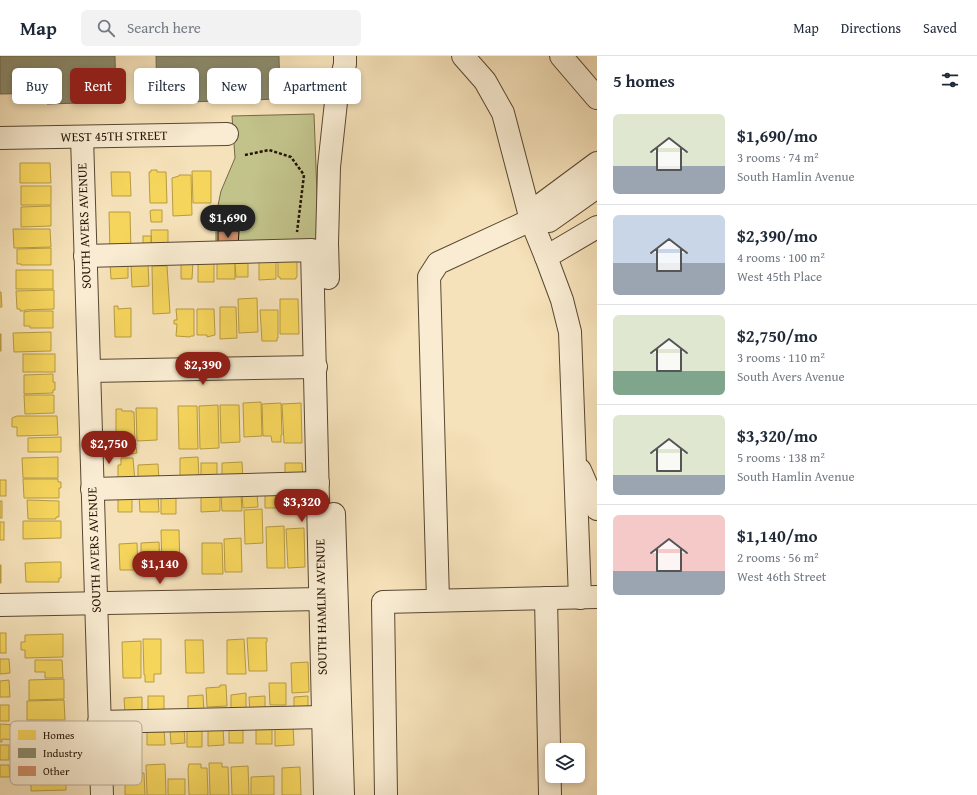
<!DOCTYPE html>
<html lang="en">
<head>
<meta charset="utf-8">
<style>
  :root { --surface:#fff; --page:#f2f2f3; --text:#1f2937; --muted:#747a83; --line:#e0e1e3; --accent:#8f2418 }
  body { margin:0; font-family:"Gentium Book Plus",serif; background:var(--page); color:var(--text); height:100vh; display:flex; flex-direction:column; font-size:15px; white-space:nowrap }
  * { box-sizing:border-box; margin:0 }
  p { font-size:13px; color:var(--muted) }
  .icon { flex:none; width:22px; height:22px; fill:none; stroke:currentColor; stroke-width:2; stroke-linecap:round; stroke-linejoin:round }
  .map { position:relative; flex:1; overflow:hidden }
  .details { display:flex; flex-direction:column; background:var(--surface); width:380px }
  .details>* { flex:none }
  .top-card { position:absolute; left:12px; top:12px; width:380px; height:36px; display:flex; gap:8px }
  .tools { position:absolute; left:545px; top:687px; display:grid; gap:8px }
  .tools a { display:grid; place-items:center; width:40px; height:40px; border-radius:6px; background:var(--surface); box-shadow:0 2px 6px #0003; font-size:20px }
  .price { position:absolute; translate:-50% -34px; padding:0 9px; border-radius:14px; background:var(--accent); color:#fff; font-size:13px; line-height:26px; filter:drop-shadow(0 1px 2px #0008) }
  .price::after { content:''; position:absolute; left:50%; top:24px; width:12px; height:9px; margin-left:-6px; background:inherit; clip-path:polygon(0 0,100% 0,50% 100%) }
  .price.selected { background:#222; color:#fff }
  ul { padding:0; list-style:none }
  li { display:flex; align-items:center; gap:12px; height:100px; padding:0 16px }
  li+li { border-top:1px solid var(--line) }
  li span { display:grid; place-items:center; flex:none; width:112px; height:80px; border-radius:6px; color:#555 }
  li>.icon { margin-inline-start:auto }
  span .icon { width:48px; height:48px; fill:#fffc; stroke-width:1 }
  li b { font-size:17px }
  h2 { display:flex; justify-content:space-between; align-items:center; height:48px; padding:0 16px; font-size:17px }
  .chip { padding:0 14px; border-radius:6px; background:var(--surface); box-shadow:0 2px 6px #0003; font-size:14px; line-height:36px }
  .chip.selected { background:var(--accent); color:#fff }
  header { display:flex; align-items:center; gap:24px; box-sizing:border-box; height:56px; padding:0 20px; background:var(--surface); border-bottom:1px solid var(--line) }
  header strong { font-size:19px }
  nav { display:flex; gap:22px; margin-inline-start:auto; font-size:14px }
  .search { width:280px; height:36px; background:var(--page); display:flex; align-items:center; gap:10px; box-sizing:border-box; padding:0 14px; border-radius:6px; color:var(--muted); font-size:15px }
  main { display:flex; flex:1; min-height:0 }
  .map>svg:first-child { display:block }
  .green { fill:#c2c28b; stroke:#736a47 }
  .homes { fill:#f6d55c; stroke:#b79b41 }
  .industry { fill:#8c8c6e; stroke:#6d684e }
  .building { fill:#cf8f69; stroke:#241303 }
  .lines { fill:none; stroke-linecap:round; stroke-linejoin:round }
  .minor-casing { stroke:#584731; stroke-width:24 }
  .path { stroke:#241303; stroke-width:2.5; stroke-dasharray:3 2; stroke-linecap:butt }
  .minor { stroke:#f9ecd2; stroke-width:22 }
  .labels { text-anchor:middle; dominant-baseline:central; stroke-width:4; stroke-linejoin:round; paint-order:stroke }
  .street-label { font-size:13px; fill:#241303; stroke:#f9ecd2 }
  .key { fill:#f9ecd2; stroke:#b9ab94; stroke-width:1 }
  .key-label { font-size:11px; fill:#241303 }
</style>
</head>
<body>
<header>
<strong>Map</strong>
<div class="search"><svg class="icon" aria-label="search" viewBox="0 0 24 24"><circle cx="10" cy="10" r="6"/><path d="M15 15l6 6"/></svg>Search here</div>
<nav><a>Map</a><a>Directions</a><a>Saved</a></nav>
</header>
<main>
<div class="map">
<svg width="597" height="739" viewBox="0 0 597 739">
  <rect width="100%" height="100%" fill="#f6e2ba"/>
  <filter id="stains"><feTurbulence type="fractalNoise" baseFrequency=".005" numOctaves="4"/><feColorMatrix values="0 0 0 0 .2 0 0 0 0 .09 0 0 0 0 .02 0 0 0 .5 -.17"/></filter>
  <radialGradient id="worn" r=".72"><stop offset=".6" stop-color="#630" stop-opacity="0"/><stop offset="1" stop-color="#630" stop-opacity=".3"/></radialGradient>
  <polygon class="green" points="314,58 319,190 216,192 216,159 221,135 235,102 232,60"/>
  <g class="homes">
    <polygon points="20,107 50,107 51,127 20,127"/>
    <polygon points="151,114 157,114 157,116 166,116 167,147 150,147 149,116 151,116"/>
    <polygon points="192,115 211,115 211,147 193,147"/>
    <polygon points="111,116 130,116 131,140 112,140"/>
    <polygon points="179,119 191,119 192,159 173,160 172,122 179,120"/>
    <rect x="21" y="130" width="30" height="19"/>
    <polygon points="51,150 51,170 21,171 21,151"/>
    <polygon points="152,154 162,154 162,166 151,166 150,155"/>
    <polygon points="109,156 130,156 131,194 110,195"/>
    <polygon points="13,173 50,173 51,191 14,192"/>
    <polygon points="151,174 168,174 168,193 152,193"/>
    <rect x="143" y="180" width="8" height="12"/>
    <polygon points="51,192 51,209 21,209 21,208 17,208 17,193"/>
    <polygon points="259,204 276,204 276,223 259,224"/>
    <polygon points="278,204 297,204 297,221 296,221 296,223 280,223 280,221 278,221"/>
    <polygon points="181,205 193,205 192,223 181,223"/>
    <polygon points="198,206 214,207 214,226 198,226"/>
    <polygon points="110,207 128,207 128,222 111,223"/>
    <rect x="217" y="207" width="18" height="16"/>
    <polygon points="235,207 248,207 248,221 236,221"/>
    <polygon points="148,208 149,230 132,231 131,209"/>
    <polygon points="152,210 167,210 170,257 153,258"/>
    <rect x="16" y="214" width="37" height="19"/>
    <polygon points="54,234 54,253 25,254 25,255 20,255 20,253 17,253 16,235"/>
    <polygon points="0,236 1,236 2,251 0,251"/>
    <polygon points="257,242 258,276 239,277 238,243"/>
    <polygon points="280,243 298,243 299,278 280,278"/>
    <polygon points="114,250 118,250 118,253 131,252 131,281 115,281"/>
    <polygon points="220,251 236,251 237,282 220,283"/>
    <polygon points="176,253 194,253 194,280 191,280 190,281 176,280 177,268 174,268 174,264 177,264"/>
    <polygon points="197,253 214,253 215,279 207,281 207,279 197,279"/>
    <polygon points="260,254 278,254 278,282 277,282 277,285 262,285"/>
    <polygon points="30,255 53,255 53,272 30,272 30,270 24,270 24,256"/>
    <polygon points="51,276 51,295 14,296 13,277"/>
    <rect x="0" y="278" width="1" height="17"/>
    <rect x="23" y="298" width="32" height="18"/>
    <polygon points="53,318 53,326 55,326 55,334 53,334 53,337 24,338 24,319"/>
    <polygon points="24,339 54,339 54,357 25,358"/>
    <polygon points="261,346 262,380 244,381 243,347"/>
    <polygon points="281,347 282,379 281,379 281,386 272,386 271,380 263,380 262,348"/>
    <polygon points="301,347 302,387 284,387 282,348"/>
    <polygon points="218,349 219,392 200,393 199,350"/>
    <polygon points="220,349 239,349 240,386 221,387"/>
    <polygon points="178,350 197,350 198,393 179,393"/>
    <polygon points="136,352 157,352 157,384 137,385"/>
    <polygon points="116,353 122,353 122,355 132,355 132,356 134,356 135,388 116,389"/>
    <polygon points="17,360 57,360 58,379 17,380 17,371 12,371 12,362"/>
    <polygon points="61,381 61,396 28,396 28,382"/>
    <polygon points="131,391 136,391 137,397 131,398"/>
    <polygon points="58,401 58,422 23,422 22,402"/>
    <polygon points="198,401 199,424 180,425 180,402"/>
    <polygon points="121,402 133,402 135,426 118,426 118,409 121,409"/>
    <polygon points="242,406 243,424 222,425 222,407"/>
    <rect x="201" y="407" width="16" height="17"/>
    <polygon points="285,407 302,407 303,423 285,423"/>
    <polygon points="158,408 159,425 138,426 138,409"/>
    <polygon points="23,423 58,423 58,426 61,426 61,432 59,432 59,442 24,442"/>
    <rect x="0" y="424" width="6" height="16"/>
    <polygon points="283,436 283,452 265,452 265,437"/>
    <polygon points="242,437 257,437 258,451 243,452"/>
    <polygon points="286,437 305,437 305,451 287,452"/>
    <polygon points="220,438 220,455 201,456 201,439"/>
    <polygon points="221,438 241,438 242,455 222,455"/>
    <polygon points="132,440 132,456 118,456 118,441"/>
    <polygon points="139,440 158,440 159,456 140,456"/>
    <polygon points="176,440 176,458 161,458 161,441"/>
    <polygon points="27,444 59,445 59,461 56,461 56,463 28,463"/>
    <rect x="0" y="445" width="2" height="17"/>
    <polygon points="262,453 263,487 245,488 244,454"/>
    <polygon points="23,465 61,465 61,482 23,483"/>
    <rect x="0" y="466" width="4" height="18"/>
    <polygon points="284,470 285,512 267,512 266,471"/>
    <polygon points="304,472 305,511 288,512 286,473"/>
    <polygon points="161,474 179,474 180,512 162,513"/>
    <polygon points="241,482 242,516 225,516 224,483"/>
    <polygon points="159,486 160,514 141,514 141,487"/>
    <polygon points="137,487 138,514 120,514 119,488"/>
    <polygon points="202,487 222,487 223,518 202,518"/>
    <polygon points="56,506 61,506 61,522 59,522 59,526 26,526 25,507"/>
    <rect x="0" y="509" width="1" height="18"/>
    <rect x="0" y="577" width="6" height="20"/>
    <polygon points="63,578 63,601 25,602 25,594 21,594 21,586 25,586 25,579"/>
    <polygon points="247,582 267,582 267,586 266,586 267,615 249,615"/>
    <polygon points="143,583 161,583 161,618 154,618 154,626 145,626 145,619 144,619"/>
    <polygon points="244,583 246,618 227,618 227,584"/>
    <polygon points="185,584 203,584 204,617 186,617"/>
    <polygon points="141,585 141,622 123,622 122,586"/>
    <polygon points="0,603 9,603 10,617 0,618"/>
    <polygon points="35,604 62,604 63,622 45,622 45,616 35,616"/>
    <polygon points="308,606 309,636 292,637 291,607"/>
    <polygon points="64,623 64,643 29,644 29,624"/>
    <polygon points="9,624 10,641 0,641 0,625"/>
    <polygon points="269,627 286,627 286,649 270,649"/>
    <polygon points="220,629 226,629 227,650 207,651 206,632 220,631"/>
    <polygon points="246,637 246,658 231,658 231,639"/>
    <polygon points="203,639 204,656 188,657 188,640"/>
    <rect x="148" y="640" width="16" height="18"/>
    <polygon points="265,640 265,656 250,657 249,641"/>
    <polygon points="308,640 308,656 294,656 294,641"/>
    <polygon points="142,641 142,658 125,658 124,642"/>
    <polygon points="64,644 65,664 27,664 27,645"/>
    <rect x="0" y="649" width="9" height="16"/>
    <polygon points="0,668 15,669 15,674 18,674 18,684 2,683 2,686 0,686"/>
    <rect x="256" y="670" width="16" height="18"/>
    <polygon points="275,670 293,670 294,689 275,690"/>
    <polygon points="164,672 165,689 147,689 147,673"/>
    <polygon points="184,672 185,687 171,688 170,673"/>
    <polygon points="187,672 202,673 202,691 187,691"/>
    <polygon points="223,672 224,689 208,690 208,673"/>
    <rect x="229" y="673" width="14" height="14"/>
    <rect x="0" y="689" width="9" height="15"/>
    <polygon points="209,707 222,707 222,711 228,711 229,739 210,739"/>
    <polygon points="165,708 166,739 147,739 146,709"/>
    <polygon points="189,708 201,708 201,712 207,712 208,739 189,739 188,713"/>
    <polygon points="0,709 9,709 10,721 0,721"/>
    <polygon points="248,710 249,739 232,739 231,711"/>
    <polygon points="300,711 301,739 282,739 282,712"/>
    <polygon points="66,716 66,734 31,735 31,717"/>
    <polygon points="144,717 145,739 125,739 125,718"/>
    <polygon points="274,720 274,739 251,739 251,721"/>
    <rect x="168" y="723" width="17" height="16"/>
  </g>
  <g class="industry">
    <polygon points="0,0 115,0 116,46 47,48 47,37 0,38"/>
    <polygon points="156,0 279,0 280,43 157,47"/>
  </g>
  <polygon class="building" points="218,175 239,175 238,190 218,191"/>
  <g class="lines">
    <defs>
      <g id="minor">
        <polyline points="463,0 485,25 503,57 531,164 546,201"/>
        <polyline points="561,0 597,42"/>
        <polyline points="82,81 102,739"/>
        <polyline points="0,82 227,78"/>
        <polyline points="531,164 539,150 597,107"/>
        <polyline points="85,200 312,194 325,739"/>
        <polyline points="328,222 327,187 329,111 336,46 345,8 345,0"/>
        <polyline points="89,315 316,311"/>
        <polyline points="580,414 597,453"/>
        <polyline points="92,433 318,427"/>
        <polyline points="334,458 343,739"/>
        <polyline points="546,542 550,739"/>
        <polyline points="580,542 570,276 562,244 546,201 597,171"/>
        <polyline points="438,544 429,221 438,207 531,164 549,165 597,131"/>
        <polyline points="0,549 321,543"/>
        <polyline points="99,666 323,661"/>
        <polyline points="386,739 383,546 597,541"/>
      </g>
    </defs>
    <use href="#minor" class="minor-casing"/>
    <polyline class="path" points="245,99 269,94 291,101 304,119 297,176"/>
    <use href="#minor" class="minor"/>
  </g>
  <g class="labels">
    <g class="street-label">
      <text transform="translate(114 80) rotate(-1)">WEST 45TH STREET</text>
      <text transform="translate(84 170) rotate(-92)">SOUTH AVERS AVENUE</text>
      <text transform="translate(94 494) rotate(-92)">SOUTH AVERS AVENUE</text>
      <text transform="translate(321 551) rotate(-91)">SOUTH HAMLIN AVENUE</text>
    </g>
  </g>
  <rect x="10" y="665" width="132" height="64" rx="6" class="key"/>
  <rect x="18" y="674" width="18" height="10" fill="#f6d55c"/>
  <rect x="18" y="692" width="18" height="10" fill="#8c8c6e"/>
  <rect x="18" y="710" width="18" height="10" fill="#cf8f69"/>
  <g class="key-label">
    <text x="43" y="683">Homes</text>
    <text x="43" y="701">Industry</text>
    <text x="43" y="719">Other</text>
  </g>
  <rect width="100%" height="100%" filter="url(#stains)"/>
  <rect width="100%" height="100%" fill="url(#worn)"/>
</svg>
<div class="tools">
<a><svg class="icon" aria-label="layers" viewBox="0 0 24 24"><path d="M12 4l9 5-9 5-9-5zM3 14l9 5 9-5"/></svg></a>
</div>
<b class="price selected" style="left:228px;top:183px">$1,690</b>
<b class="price" style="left:203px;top:330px">$2,390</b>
<b class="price" style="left:109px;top:409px">$2,750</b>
<b class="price" style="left:302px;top:467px">$3,320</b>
<b class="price" style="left:160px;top:529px">$1,140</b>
<div class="top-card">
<a class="chip">Buy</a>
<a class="chip selected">Rent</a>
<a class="chip">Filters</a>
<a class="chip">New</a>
<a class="chip">Apartment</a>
</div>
</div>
<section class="details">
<h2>5 homes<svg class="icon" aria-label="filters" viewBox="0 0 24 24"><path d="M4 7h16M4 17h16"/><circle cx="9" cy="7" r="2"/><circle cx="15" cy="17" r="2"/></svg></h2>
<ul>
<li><span style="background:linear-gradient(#dfe7d0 65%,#9aa5b1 0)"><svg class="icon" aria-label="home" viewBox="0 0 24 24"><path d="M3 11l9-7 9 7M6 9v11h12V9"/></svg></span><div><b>$1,690/mo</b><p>3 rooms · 74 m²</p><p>South Hamlin Avenue</p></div></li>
<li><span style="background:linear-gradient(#c9d6e8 60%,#9aa5b1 0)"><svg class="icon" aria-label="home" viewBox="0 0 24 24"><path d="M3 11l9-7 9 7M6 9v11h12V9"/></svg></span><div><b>$2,390/mo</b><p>4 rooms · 100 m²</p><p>West 45th Place</p></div></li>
<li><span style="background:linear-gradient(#dfe7d0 70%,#7fa58c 0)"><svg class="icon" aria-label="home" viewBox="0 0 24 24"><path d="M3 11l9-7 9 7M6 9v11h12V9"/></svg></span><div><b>$2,750/mo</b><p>3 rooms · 110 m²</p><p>South Avers Avenue</p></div></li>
<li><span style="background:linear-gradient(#dfe7d0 75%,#9aa5b1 0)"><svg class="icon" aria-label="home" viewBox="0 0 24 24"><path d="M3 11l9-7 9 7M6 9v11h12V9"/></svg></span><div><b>$3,320/mo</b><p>5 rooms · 138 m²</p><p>South Hamlin Avenue</p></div></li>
<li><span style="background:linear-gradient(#f6c9c9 70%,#9aa5b1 0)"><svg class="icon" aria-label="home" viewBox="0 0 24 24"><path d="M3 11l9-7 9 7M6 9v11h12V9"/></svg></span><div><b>$1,140/mo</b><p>2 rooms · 56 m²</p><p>West 46th Street</p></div></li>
</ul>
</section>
</main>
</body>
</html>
